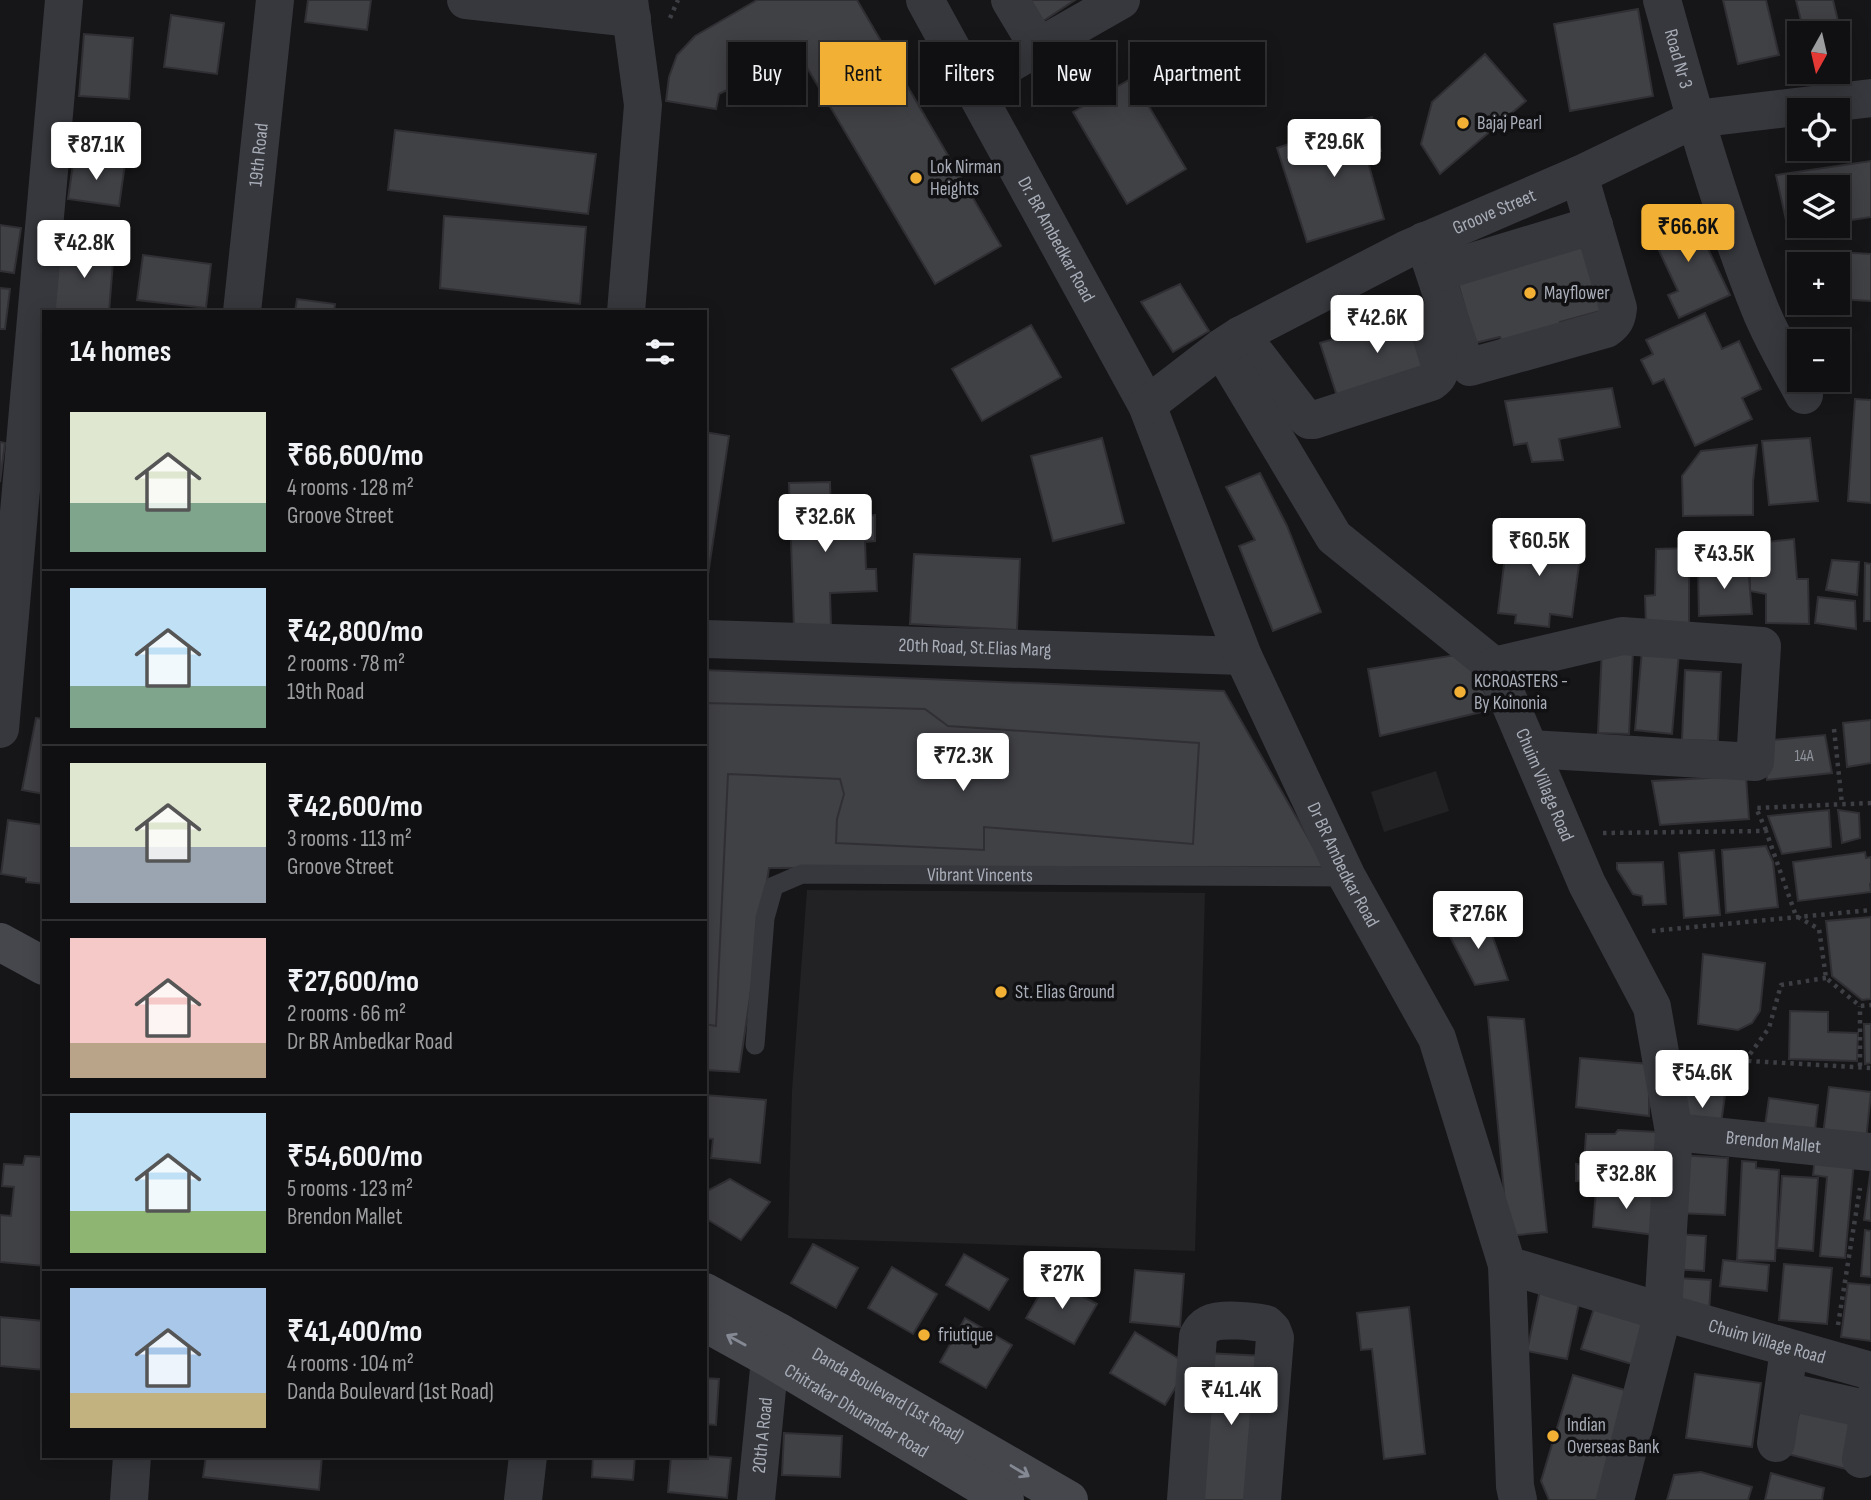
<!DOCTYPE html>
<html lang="en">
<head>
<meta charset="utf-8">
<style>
  :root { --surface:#101012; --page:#19191b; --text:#f1f3f6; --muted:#9c9d9f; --line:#303032; --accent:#f2b134 }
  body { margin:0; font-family:"Sofia Sans Condensed",sans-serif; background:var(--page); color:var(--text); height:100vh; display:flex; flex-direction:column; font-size:26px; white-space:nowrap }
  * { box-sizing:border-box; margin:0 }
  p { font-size:23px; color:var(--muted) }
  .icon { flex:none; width:38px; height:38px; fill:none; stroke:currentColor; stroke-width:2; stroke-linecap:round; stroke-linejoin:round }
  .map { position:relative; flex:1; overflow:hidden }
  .drawer { position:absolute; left:42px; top:310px; width:665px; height:1148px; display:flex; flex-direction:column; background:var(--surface); border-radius:0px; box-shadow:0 4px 18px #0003,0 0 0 2px var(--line) }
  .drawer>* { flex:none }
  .top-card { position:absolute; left:728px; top:42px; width:665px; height:63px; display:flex; gap:14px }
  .needle { width:46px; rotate:188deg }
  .buttons { position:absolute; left:1787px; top:21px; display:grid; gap:14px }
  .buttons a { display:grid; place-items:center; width:63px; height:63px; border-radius:0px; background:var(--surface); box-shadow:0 4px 18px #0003,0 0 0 2px var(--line); font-size:35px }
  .price { position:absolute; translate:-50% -60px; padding:0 16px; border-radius:7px; background:#fff; color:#222; font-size:23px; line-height:46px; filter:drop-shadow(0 2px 4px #0008) }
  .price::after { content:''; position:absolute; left:50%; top:42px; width:21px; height:16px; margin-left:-10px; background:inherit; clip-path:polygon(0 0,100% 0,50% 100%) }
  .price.current { background:var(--accent); color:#111 }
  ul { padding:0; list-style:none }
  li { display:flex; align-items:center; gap:21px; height:175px; padding:0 28px }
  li+li { border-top:2px solid var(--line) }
  li span { display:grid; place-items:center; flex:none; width:196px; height:140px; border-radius:0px; color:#555 }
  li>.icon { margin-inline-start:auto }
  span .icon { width:84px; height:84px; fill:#fffc; stroke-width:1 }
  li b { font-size:30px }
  h2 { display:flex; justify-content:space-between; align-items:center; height:84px; padding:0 28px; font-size:30px }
  .pill { padding:0 24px; border-radius:0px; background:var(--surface); box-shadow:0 4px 18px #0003,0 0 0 2px var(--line); font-size:24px; line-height:63px }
  .pill.current { background:var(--accent); color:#111 }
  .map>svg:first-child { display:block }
  .built { fill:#222225 }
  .building { fill:#404145; stroke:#303034; stroke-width:2 }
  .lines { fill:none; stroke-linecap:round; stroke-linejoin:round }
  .path { stroke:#3d3f44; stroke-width:4.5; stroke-dasharray:3.5 5; stroke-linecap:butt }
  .service { stroke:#37383d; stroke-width:19 }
  .minor { stroke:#37383d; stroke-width:38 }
  .tertiary { stroke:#37383d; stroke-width:38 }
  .secondary { stroke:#45474d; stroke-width:38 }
  .oneway { stroke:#858993 }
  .poi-dot { fill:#f2b134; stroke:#111113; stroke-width:2.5 }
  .labels { text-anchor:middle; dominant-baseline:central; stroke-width:7; stroke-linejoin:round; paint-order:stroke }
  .number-label { font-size:16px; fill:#8e929b }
  .street-label { font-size:19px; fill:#a8adb8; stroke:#111113 }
  .poi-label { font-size:19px; fill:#a8adb8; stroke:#111113; text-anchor:start }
</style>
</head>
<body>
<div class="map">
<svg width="1871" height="1500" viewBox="0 0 1871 1500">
  <rect width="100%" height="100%" fill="#161618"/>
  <g class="built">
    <polygon points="1436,771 1449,811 1384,832 1371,792"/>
    <polygon points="807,890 1205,893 1195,1251 788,1238 792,1091"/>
  </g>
  <g class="building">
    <polygon points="308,0 371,0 367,30 305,22"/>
    <polygon points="757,0 857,0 1001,246 935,284 799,54 719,94 716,109 666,101 669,77 677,55 695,36"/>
    <polygon points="1020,0 1075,0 1037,25"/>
    <polygon points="1723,0 1766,0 1779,55 1738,64"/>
    <polygon points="1796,0 1833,0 1839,25 1804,33"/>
    <polygon points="1638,9 1653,96 1570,111 1554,24"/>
    <polygon points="171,15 224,23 217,74 164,67"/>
    <polygon points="84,34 133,38 129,99 79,96"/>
    <polygon points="1485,54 1526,101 1440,174 1421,144 1432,102"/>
    <polygon points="1132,78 1186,169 1127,204 1073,112"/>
    <polygon points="1372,117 1381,151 1366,155 1384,219 1307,242 1277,148"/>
    <polygon points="395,130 596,154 588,214 388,190"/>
    <polygon points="74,157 125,164 119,206 68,199"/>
    <polygon points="1871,161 1871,217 1838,222 1838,187 1799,187 1799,226 1809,226 1788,229 1776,175"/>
    <polygon points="1689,209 1730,295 1679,318 1668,295 1678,291 1648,227"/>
    <polygon points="444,216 586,227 580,304 440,288"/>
    <polygon points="0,225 21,228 14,273 0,271"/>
    <polygon points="1584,241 1604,310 1560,322 1561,326 1502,342 1500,337 1475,343 1456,276"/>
    <polygon points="60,245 114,249 109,312 54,312"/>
    <polygon points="1817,251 1871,254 1871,301 1838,299 1838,264 1816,264"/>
    <polygon points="143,255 211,264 206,308 137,300"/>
    <polygon points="1180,284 1209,331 1173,352 1141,302"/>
    <polygon points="0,288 10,289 5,329 0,329"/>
    <polygon points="297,299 335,304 334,312 295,312"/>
    <polygon points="1705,313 1722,349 1739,341 1761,389 1742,398 1752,419 1695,446 1664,379 1653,384 1641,360 1653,354 1646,340"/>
    <polygon points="1417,314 1433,367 1337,396 1320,343"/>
    <polygon points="1031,325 1061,377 982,421 952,369"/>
    <polygon points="1612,388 1620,427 1559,439 1563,460 1532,462 1527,443 1514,445 1505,401"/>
    <polygon points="1855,399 1871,400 1871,503 1848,501"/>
    <polygon points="705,432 729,436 706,588 705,588"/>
    <polygon points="1102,438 1124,523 1053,541 1031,456"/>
    <polygon points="1810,438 1818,501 1769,505 1762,441"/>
    <polygon points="0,442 5,443 0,482"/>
    <polygon points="1757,445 1753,482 1753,515 1683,516 1682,476 1701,451"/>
    <polygon points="1260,473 1287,526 1321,612 1273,631 1239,546 1255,540 1226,487"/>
    <polygon points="830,482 831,517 875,515 875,541 865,542 866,569 876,569 877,591 830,593 831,627 794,628 789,483"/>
    <polygon points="1508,532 1582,542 1572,617 1550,614 1549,627 1515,623 1516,615 1498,613"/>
    <polygon points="1794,539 1797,579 1808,579 1809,624 1766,623 1766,594 1750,591 1750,544"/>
    <polygon points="1689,548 1689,626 1646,626 1645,596 1655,595 1656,549"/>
    <polygon points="914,554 1020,559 1017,630 910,624"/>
    <polygon points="1832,560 1859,562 1857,595 1826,590"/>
    <polygon points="1865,563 1871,564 1871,621 1864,621"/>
    <polygon points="1748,565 1752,614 1699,616 1698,568"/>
    <polygon points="1818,597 1855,601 1856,629 1815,623"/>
    <polygon points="1602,649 1633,651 1629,734 1598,733"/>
    <polygon points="1642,650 1679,653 1672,734 1635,730"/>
    <polygon points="1462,654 1494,709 1380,736 1368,669"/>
    <polygon points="705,670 1224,691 1325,867 769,868 739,1072 705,1070"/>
    <polygon points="1685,670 1721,672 1718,741 1682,740"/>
    <polygon points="705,703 925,709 948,726 1199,743 1193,844 984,827 984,850 836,843 837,819 844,794 840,779 728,774 716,1026 705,1024"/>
    <polygon points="36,718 44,719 44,794 22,790"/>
    <polygon points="1871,720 1871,763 1847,767 1843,723"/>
    <polygon points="1825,735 1832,773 1767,780 1761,741"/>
    <polygon points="1746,776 1749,819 1660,825 1652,781"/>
    <polygon points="1829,810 1831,847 1782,854 1768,816"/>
    <polygon points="1838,810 1859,813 1860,838 1842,843"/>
    <polygon points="8,820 44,825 44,884 26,882 26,878 1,874"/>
    <polygon points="1766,846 1773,862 1778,907 1726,913 1722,850"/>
    <polygon points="1714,850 1720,915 1684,918 1679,853"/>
    <polygon points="1865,852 1866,858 1871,857 1871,884 1870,884 1871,892 1798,901 1793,862"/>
    <polygon points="1663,862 1666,904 1643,905 1642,896 1633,894 1617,869 1617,863"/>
    <polygon points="1871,917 1871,999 1862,1000 1832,976 1826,921"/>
    <polygon points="1486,918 1508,980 1475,985 1444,925"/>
    <polygon points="1703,954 1765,963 1760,1011 1752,1023 1738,1030 1698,1024"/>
    <polygon points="1790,1011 1828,1012 1828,1032 1858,1033 1857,1061 1789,1059"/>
    <polygon points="1488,1017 1524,1019 1547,1232 1508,1236"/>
    <polygon points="1864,1024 1871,1024 1871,1063 1865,1064"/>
    <polygon points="1580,1058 1649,1064 1649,1116 1576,1107"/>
    <polygon points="1829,1087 1871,1092 1866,1140 1823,1135"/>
    <polygon points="1684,1089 1725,1095 1720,1131 1679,1125"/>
    <polygon points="705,1095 766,1100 760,1163 711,1158 713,1139 705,1138"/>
    <polygon points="1769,1098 1818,1105 1814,1139 1764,1132"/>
    <polygon points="1618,1130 1657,1132 1654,1185 1576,1181 1576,1164 1584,1165 1586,1134 1615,1134"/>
    <polygon points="1816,1148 1855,1151 1845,1258 1820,1256 1827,1177 1813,1175"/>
    <polygon points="1680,1155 1728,1158 1725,1215 1677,1213"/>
    <polygon points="25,1156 44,1157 44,1266 0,1262 0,1215 11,1216 14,1187 2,1186 4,1164 23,1165"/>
    <polygon points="1742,1161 1756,1162 1756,1168 1779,1170 1775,1261 1737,1260"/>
    <polygon points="1871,1167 1871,1221 1864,1220"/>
    <polygon points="1782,1176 1818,1178 1813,1251 1777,1248"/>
    <polygon points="730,1179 770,1202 741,1240 705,1218 705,1192"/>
    <polygon points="1596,1190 1655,1190 1655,1235 1593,1227"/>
    <polygon points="1865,1230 1871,1231 1871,1277 1861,1276"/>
    <polygon points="1675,1234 1706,1236 1704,1271 1672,1269"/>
    <polygon points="813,1244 858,1268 836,1308 791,1283"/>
    <polygon points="964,1254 1008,1279 989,1310 946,1285"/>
    <polygon points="1723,1260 1769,1265 1767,1291 1720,1286"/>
    <polygon points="1784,1264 1832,1268 1827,1324 1779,1320"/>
    <polygon points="892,1267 937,1294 913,1334 868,1308"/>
    <polygon points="1135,1270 1184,1274 1180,1327 1130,1322"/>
    <polygon points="1049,1278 1097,1304 1074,1344 1026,1318"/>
    <polygon points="1678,1278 1711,1280 1709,1312 1676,1309"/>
    <polygon points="1848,1283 1871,1285 1871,1341 1841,1337"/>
    <polygon points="1541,1285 1581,1294 1567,1359 1527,1351"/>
    <polygon points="1595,1305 1645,1320 1632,1364 1581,1349"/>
    <polygon points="1409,1307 1425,1454 1384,1459 1372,1349 1361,1350 1357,1313"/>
    <polygon points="0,1317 44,1321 44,1370 0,1366"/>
    <polygon points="965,1318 1012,1345 986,1388 940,1362"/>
    <polygon points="1135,1332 1189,1365 1165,1405 1110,1373"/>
    <polygon points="1206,1353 1264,1356 1256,1500 1197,1500"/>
    <polygon points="1695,1374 1761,1383 1752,1447 1686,1438"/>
    <polygon points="1573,1375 1635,1393 1604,1500 1549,1500 1541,1481"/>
    <polygon points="705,1378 719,1379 716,1425 705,1424"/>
    <polygon points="1800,1410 1861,1426 1850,1470 1788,1454"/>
    <polygon points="784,1433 842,1436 840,1477 782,1475"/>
    <polygon points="206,1456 322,1456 319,1490 203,1477"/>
    <polygon points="593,1456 635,1456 633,1480 592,1477"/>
    <polygon points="671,1456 705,1456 731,1458 727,1498 668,1492"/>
    <polygon points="1701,1472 1752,1487 1748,1500 1667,1500 1674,1475"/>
    <polygon points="1771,1473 1824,1488 1822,1500 1765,1500"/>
  </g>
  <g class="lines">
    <g class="path">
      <polyline points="670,18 678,0"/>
      <polyline points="1834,729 1842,804"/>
      <polyline points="1766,830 1756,808 1871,803"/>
      <polyline points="1603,833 1766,831 1796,916 1819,929 1826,978 1860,1006 1871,1005"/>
      <polyline points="1652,931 1871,910"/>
      <polyline points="1697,1058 1871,1068"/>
      <polyline points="1745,1061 1769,1028 1781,985 1826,978"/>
      <polyline points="1860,1066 1860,1006"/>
      <polyline points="1838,1325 1860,1188"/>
    </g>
    <path class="service" id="s1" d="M755,1045l10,-127 9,-32 28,-12 545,3"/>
    <g class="minor">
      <polyline points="466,0 632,18"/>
      <polyline points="1010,0 1031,35"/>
      <path id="s2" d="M1662,0c29,104 58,209 98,309 12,30 29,58 44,86"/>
      <polyline points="972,85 1121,0"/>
      <path d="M1424,241l40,120 6,6 136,-38c9,-6 11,-11 12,-21l-39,-133"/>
      <polyline points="1436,273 1594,225"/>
      <path id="s3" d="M242,312l33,-312"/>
      <polyline points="626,312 643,105 629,0"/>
      <path d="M1241,335l60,78 8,7h5l117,-38c7,-5 9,-8 9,-17l-13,-43"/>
      <path id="s4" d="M1221,348l113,189 160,129 93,218 65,123 22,125 -11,180 -48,188"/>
      <path id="s5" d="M705,639l538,17"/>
      <polyline points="1494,666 1622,636 1762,646 1755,762 1530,749"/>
      <polyline points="0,729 64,0"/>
      <path id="s6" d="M1674,1132l197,20"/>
      <path id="s7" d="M1507,1265l156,47 208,59"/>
      <polyline points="1784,1391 1870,1410"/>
      <polyline points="1776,1443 1789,1349"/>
      <polyline points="1861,1459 1871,1402"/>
      <polyline points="129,1500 132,1456"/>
      <polyline points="523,1500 528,1456"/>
      <path id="s8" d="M756,1500l14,-141 9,-27"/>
      <path d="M1186,1500l12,-164c3,-5 5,-9 11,-12 12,-6 43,-3 57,0l6,6 3,8 -13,162"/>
    </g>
    <g class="tertiary">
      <path id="s9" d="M925,0l222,405 96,251 104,221 90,161 70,227 8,221 3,14"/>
      <path id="s10" d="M1147,405l74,-57 20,-13 164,-85 174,-75 116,-56 176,-21"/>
    </g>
    <g class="secondary">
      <polyline points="0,942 44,966"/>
      <path id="s11" d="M705,1292l74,40 290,168"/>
      <path id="s12" d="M705,1323l65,36 235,141"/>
    </g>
  </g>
  <defs><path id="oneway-shaft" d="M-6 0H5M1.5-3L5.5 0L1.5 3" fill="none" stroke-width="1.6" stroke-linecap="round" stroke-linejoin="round" transform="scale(1.75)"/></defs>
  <g class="oneway">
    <use href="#oneway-shaft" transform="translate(736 1340) rotate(-151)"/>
    <use href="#oneway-shaft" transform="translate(1020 1471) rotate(31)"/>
  </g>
  <g class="poi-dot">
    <circle cx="1463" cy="123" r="7"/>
    <circle cx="916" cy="178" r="7"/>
    <circle cx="1530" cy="293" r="7"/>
    <circle cx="1460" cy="692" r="7"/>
    <circle cx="1001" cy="992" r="7"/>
    <circle cx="924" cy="1335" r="7"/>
    <circle cx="1553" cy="1436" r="7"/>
  </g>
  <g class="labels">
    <g class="number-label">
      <text x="1804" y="756">14A</text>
    </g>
    <g class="street-label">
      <text stroke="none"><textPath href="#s2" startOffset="61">Road Nr 3</textPath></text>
      <text stroke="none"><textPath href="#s3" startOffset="158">19th Road</textPath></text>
      <text stroke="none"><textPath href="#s10" startOffset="399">Groove Street</textPath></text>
      <text stroke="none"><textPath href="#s9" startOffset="273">Dr. BR Ambedkar Road</textPath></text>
      <text stroke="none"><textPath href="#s5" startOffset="270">20th Road, St.Elias Marg</textPath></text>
      <text stroke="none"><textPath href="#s4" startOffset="555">Chuim Village Road</textPath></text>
      <text stroke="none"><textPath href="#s9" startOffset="962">Dr BR Ambedkar Road</textPath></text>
      <text stroke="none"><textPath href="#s1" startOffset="369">Vibrant Vincents</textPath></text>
      <text stroke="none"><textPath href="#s6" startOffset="100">Brendon Mallet</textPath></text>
      <text stroke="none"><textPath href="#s7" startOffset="271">Chuim Village Road</textPath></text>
      <text stroke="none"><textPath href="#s11" startOffset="210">Danda Boulevard (1st Road)</textPath></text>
      <text stroke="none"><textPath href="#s12" startOffset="175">Chitrakar Dhurandar Road</textPath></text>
      <text stroke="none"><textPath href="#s8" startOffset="65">20th A Road</textPath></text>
    </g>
    <g class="poi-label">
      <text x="1477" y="123">Bajaj Pearl</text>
      <text x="930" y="167">Lok Nirman<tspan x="930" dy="22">Heights</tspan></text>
      <text x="1544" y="293">Mayflower</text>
      <text x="1474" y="681">KCROASTERS -<tspan x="1474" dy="22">By Koinonia</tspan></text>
      <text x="1015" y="992">St. Elias Ground</text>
      <text x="938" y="1335">friutique</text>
      <text x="1567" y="1425">Indian<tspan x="1567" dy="22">Overseas Bank</tspan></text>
    </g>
  </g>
</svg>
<div class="buttons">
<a><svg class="needle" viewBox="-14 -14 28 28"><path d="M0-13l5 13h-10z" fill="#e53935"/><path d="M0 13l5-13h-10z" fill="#9c9d9f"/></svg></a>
<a><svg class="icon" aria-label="locate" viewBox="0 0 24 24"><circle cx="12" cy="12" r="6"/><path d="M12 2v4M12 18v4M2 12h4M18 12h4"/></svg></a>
<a><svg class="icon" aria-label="layers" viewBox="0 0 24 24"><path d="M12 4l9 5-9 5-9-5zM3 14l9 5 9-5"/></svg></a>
<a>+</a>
<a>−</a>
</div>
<b class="price" style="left:1334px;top:179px">₹29.6K</b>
<b class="price" style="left:96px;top:182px">₹87.1K</b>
<b class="price current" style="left:1688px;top:264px">₹66.6K</b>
<b class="price" style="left:84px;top:280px">₹42.8K</b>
<b class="price" style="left:1377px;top:355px">₹42.6K</b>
<b class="price" style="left:825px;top:554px">₹32.6K</b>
<b class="price" style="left:1539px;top:578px">₹60.5K</b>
<b class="price" style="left:1724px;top:591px">₹43.5K</b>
<b class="price" style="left:963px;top:793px">₹72.3K</b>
<b class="price" style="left:1478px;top:951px">₹27.6K</b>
<b class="price" style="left:1702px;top:1110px">₹54.6K</b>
<b class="price" style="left:1626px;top:1211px">₹32.8K</b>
<b class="price" style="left:1062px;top:1311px">₹27K</b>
<b class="price" style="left:1231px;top:1427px">₹41.4K</b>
<div class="top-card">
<a class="pill">Buy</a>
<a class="pill current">Rent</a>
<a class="pill">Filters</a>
<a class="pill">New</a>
<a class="pill">Apartment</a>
</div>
<section class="drawer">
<h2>14 homes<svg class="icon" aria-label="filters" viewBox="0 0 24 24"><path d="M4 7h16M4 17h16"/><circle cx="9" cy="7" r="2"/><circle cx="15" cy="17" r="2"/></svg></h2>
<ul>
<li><span style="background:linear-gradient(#dfe7d0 65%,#7fa58c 0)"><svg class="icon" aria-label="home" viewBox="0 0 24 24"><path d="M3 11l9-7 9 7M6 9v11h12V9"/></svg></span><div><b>₹66,600/mo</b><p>4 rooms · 128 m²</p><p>Groove Street</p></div></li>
<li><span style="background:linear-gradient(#bfe0f5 70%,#7fa58c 0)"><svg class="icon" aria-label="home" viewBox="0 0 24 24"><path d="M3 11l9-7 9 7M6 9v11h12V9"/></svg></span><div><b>₹42,800/mo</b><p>2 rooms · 78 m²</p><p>19th Road</p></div></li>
<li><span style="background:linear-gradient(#dfe7d0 60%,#9aa5b1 0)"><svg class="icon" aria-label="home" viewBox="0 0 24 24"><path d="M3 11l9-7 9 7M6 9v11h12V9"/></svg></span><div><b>₹42,600/mo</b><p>3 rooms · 113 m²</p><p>Groove Street</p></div></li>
<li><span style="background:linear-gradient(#f6c9c9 75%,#b9a48a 0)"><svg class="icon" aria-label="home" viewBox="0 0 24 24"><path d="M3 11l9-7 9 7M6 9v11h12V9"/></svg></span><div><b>₹27,600/mo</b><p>2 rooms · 66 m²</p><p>Dr BR Ambedkar Road</p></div></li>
<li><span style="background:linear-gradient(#bfe0f5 70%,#8fb573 0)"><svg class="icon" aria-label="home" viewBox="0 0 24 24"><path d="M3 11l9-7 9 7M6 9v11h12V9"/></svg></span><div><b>₹54,600/mo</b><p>5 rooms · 123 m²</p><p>Brendon Mallet</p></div></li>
<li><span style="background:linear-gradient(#a9c7e8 75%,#c2b280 0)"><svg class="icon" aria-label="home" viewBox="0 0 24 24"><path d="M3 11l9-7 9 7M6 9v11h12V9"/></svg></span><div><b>₹41,400/mo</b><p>4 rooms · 104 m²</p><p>Danda Boulevard (1st Road)</p></div></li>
</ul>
</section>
</div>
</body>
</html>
